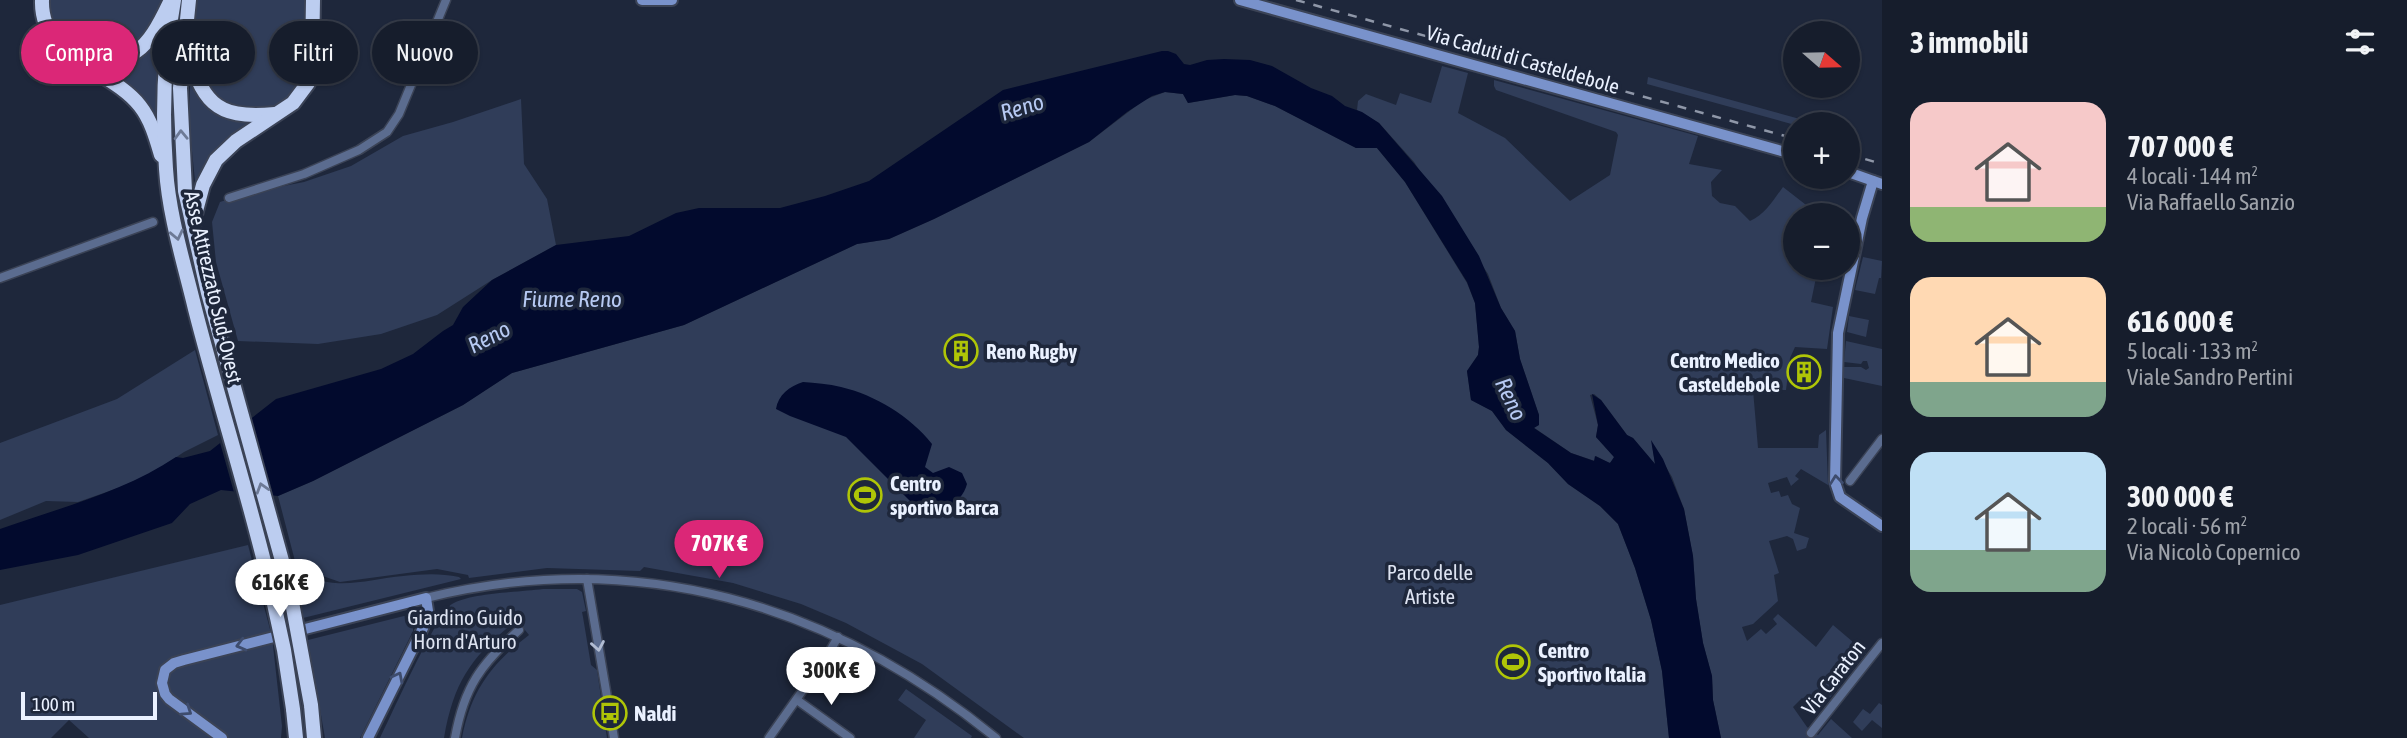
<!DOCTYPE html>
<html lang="it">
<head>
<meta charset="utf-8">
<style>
  :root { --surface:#161d2c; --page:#232a38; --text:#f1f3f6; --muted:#9ea2a9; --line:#353b48; --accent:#db2777 }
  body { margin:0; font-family:"Asap Condensed",sans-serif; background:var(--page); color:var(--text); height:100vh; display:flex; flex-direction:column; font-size:26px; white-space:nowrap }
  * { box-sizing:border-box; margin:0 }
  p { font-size:23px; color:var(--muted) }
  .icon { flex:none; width:38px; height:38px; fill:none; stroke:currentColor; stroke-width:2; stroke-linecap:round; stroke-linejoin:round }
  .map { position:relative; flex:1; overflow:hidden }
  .drawer { display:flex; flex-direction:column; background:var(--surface); width:525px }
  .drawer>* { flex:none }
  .banner { position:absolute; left:21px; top:21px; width:665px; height:63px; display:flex; gap:14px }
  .needle { width:46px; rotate:110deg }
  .tools { position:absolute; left:1783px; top:21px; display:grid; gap:14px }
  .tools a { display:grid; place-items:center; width:77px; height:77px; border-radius:50%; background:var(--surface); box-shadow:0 2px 5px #0004,0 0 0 2px var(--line); font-size:35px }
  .scale { position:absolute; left:21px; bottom:18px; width:136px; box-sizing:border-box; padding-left:7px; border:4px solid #eaf1ff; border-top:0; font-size:19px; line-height:24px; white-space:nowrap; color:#eaf1ff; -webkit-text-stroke:5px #1e273b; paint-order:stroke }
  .price { position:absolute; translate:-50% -60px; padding:0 16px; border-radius:24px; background:#fff; color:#222; font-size:23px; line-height:46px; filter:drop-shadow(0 2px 4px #0008) }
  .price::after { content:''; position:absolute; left:50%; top:42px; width:21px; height:16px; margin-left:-10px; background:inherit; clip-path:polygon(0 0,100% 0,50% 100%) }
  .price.selected { background:var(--accent); color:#fff }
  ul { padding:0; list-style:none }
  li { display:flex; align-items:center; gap:21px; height:175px; padding:0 28px }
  li span { display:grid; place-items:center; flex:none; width:196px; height:140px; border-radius:21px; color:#555 }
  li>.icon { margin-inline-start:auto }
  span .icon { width:84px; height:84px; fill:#fffc; stroke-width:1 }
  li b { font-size:30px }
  h2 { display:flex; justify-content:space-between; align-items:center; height:84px; padding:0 28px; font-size:30px }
  .chip { padding:0 24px; border-radius:32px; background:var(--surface); box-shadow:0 2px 5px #0004,0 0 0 2px var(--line); font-size:24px; line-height:63px }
  .chip.selected { background:var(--accent); color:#fff }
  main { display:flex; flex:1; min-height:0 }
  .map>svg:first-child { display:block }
  .green { fill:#303d59 }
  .water { fill:#020a2d }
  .pier { fill:#1e273b }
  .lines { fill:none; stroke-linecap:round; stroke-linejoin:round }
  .street-casing { stroke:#3b4356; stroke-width:11 }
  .secondary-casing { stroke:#3b4356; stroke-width:14 }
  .highway-casing { stroke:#3b4356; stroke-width:18 }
  .street { stroke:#5b6c8f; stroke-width:8 }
  .secondary { stroke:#7992cb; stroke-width:10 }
  .highway { stroke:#bccdf0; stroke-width:14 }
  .rail { stroke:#8f97a8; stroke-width:2.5; stroke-dasharray:9 9; stroke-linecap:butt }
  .highway-bridge-casing { stroke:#3b4356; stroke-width:18; stroke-linecap:butt }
  .highway-bridge { stroke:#bccdf0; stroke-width:14 }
  .oneway { stroke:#6d7a96 }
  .oneway2 { stroke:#3e4c6d }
  .oneway3 { stroke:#b1bcd2 }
  .labels { text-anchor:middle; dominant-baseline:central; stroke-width:7; stroke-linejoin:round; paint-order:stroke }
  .street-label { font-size:21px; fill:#eaf1ff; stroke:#1e273b }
  .poi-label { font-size:21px; font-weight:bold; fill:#eaf1ff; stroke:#1e273b; text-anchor:start }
  .park-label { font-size:21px; fill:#dde3f1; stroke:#1e273b }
  .water-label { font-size:23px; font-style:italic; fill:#b7caf3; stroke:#1e273b }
</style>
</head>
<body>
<main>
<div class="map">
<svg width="1882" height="738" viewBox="0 0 1882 738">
  <rect width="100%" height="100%" fill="#1e273b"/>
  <g class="green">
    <polygon points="50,0 165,0 135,49 94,57 76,50 60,36 50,20"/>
    <path d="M197,0h110c-1,28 2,60 -10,86 -15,34 -72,32 -92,3 -17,-25 -14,-61 -8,-89z"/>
    <polygon points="160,39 157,119 133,90 103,70 133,62"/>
    <path d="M1442,66l26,7 -10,40 47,25 65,63 40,-26 8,-40 -2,-3 -120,-42 -2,-4v-6l204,56 -9,28 33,6 -11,12 1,14 8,7 15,3 15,15c15,-6 24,-22 33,-34l36,28h-23v53h22l-7,34 22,5 -6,42 -32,-2 -5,11 -4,32h-33l5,58h60l1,-13 7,-5 2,55 -27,-16 -6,7 4,3 -8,7 -4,-9 -19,6 3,10 8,-2 2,6 7,-2 4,9 8,4 -6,25 15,5 -3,10 -9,3 -4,-12 -6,-3 -18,5 10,32 -5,2 4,26 -25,23 -11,3 5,14 14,-12 5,5 11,-10 -4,-5 5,-5 38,33 17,-22 33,28 -47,58 -17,-13 -9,9 14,20 11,8 13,-16 21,19h-131l-8,-38 -1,-24 -9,-33 -7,-44 -3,-43 -9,-47 -12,-32 -20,-33 3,20 -22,-26 -6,-3 -26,-35 -7,-6 -4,1 8,30 -2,12 18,20 1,3 -6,3 -13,-7 -1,5 -24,-8 -38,-26 6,-12 -19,-56 -5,-28 -14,-23 -13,-34 -74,-112 -35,-39 -22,-13 1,-9 8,-7 30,11 4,-12 31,10z"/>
    <polygon points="1648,77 1818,124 1795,125 1647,84"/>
    <path d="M190,81c18,34 29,35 64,42l-58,68 -6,-60z"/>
    <polygon points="1165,92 1183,94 1188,103 1235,95 1247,96 1275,106 1356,148 1377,148 1405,182 1467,283 1475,303 1479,347 1478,355 1467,371 1471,400 1492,411 1506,430 1548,463 1568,484 1600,506 1618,524 1635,568 1651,620 1662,671 1669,738 1024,738 922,664 846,623 801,604 733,583 644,567 640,571 547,568 469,578 468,575 437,569 340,582 314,573 295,561 278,496 313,481 463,405 512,373 684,325 857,244 889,239 934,219 1089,142 1144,100"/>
    <polygon points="521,99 524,164 547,199 556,245 492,280 437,315 381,334 318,344 238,341 216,262 212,222 220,202 247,193 304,182 351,166 403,136 453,122"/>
    <polygon points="1863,257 1882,261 1881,278 1879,278 1875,294 1855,290"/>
    <polygon points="1849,316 1869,320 1866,337 1847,332"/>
    <polygon points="1846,341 1882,349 1882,386 1844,378 1844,367 1861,367 1866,370 1869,368 1867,361 1863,361 1861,364 1844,362"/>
    <polygon points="195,350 218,435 184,452 154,472 121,487 78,502 46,501 0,520 0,443 117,399"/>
    <polygon points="248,545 272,637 282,726 281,738 89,738 69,720 51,738 0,738 0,605"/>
    <path d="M294,562c28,35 72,17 109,14 20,-2 37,-3 56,1l2,2 -158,39 -13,-55z"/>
    <path d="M543,589h34l5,3 4,19 -4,1 1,5 8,48 6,5 10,68h-145c9,-47 29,-74 67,-103l-12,-15c-45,36 -63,60 -73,118h-64c11,-22 57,-125 72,-134 19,-11 68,-12 91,-15z"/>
    <polygon points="404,616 413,618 413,631 360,738 325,738 308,640"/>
    <polygon points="906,689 972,736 971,738 914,738 926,720 898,700"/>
    <polygon points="1879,703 1882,705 1882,728 1872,720 1862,731 1853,722 1863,709 1870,714"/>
  </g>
  <g class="water">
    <path d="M1162,51h6l8,3 8,10 6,1 17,-5 17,-1 26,1 22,6 39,22 21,8 13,10 17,6 17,11 63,73 37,60 22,52 14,23 5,28 19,56v10l-5,3 37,25 23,8 1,-5 15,7 4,-6 -18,-20 2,-12 -6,-31 9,6 26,35 6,3 22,26 -4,-24 12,19 21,50 9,47 3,43 7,44 9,33 1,24 8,38h-52l-7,-67 -11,-51 -16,-52 -17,-44 -18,-18 -32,-22 -20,-21 -42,-33 -14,-19 -21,-11 -4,-29 11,-16 1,-8 -4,-44 -8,-21 -62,-100 -28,-34h-21l-81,-42 -28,-10 -12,-1 -47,8 -5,-9 -18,-2 -13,4 -25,16 -38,30 -155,77 -45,20 -32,5 -173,81 -172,48 -49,32 -150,76 -35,15 -57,-6 -31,14 -18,19 -94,32 -78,15v-41c59,-21 124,-37 176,-72l7,1 27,-7 66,-52 105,-30 32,-15 30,-23 10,-6 10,-18 29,-27 64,-35 73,-9 47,-23 23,-5h81l45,-12 44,-15 134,-91z"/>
    <path d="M803,382c12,1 26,2 38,5 34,8 69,29 91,57l-7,23 8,6 16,-6 13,6 5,11c-4,17 -28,37 -45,29l-76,-76 -56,-21 -14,-7c2,-14 14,-23 27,-27z"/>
  </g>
  <polygon class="pier" points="250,415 271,499 235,496 219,439"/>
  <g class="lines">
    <defs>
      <g id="street">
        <polyline points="229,198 304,174 359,150 387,132 399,114 446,0"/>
        <polyline points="0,278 153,222"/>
        <polyline points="1850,481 1882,439"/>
        <polyline points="587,579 614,738"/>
        <path d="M426,598c211,-52 404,5 570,140"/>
        <polyline points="797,700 850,738"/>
        <polyline points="1811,733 1882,643"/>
        <path d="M455,738c9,-51 26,-74 64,-108"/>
        <polyline points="769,738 827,656 838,637"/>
      </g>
      <g id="secondary">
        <polyline points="642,0 672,0"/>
        <polyline points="1240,0 1796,155"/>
        <polyline points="1848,172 1882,184"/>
        <polyline points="1873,181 1862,218 1838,333 1835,482 1840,497 1882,526"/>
        <polyline points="222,738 169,699 165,694 162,683 165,670 174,663 184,660 426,598 428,611 423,628 368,738"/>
      </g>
      <g id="highway">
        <path d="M42,0c-2,59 68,68 98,106 11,14 16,32 21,49"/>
        <path d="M174,0c-10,55 -12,113 -8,169 3,47 18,94 29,140 24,94 54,187 76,281"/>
        <polyline points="189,0 180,88 185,191 208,293 289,586"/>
        <path d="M185,45c18,55 27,75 90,69"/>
        <path d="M81,60c53,5 66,-10 88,-56"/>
        <polyline points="193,222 203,185 216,160 236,141 293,103 308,83 312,60 313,0"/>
        <polyline points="311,705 314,738"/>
        <polyline points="293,709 296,738"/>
      </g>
    </defs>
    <use href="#street" class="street-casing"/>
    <use href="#secondary" class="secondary-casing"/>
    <use href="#highway" class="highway-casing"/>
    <use href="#street" class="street"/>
    <use href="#secondary" class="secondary"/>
    <use href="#highway" class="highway"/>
    <g class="rail">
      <polyline points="1296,0 1796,139"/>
      <polyline points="1848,154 1882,164"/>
    </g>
    <defs>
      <g id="highway-bridge">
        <polyline points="289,586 311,705"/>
        <polyline points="271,590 284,650 293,709"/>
      </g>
    </defs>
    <use href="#highway-bridge" class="highway-bridge-casing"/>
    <use href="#highway-bridge" class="highway-bridge"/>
  </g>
  <defs><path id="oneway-chevron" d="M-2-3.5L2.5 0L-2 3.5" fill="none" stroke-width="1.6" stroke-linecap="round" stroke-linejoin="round" transform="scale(1.75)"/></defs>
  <g class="oneway">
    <use href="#oneway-chevron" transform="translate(181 135) rotate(-92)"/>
    <use href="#oneway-chevron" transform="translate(177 235) rotate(78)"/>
    <use href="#oneway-chevron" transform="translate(262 488) rotate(-107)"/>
  </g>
  <g class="oneway2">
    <use href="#oneway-chevron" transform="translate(1836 480) rotate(-96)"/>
    <use href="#oneway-chevron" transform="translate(241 645) rotate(165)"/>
    <use href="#oneway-chevron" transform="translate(398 677) rotate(-63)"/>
    <use href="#oneway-chevron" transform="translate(187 711) rotate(34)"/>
  </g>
  <use class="oneway3" href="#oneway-chevron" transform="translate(598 646) rotate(80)"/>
  <defs>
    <symbol id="building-ring" viewBox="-11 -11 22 22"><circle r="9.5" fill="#1e273b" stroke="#afc507" stroke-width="1.5"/><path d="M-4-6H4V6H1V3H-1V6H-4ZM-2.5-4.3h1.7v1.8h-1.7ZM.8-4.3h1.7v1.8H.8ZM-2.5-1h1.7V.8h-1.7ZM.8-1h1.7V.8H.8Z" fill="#afc507"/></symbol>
    <symbol id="stadium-ring" viewBox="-11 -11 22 22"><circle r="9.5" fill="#1e273b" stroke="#afc507" stroke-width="1.5"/><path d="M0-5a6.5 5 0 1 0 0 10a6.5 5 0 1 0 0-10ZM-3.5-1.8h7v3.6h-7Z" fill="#afc507"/></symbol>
    <symbol id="bus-ring" viewBox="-11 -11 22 22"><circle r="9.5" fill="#1e273b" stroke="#afc507" stroke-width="1.5"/><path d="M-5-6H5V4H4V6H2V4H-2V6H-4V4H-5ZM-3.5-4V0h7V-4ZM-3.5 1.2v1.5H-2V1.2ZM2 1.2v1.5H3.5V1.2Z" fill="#afc507"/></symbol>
  </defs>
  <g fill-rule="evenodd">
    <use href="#building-ring" x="942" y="332" width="38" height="38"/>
    <use href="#building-ring" x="1785" y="353" width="38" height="38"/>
    <use href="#stadium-ring" x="846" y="476" width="38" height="38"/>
    <use href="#stadium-ring" x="1494" y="643" width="38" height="38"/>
    <use href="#bus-ring" x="591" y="694" width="38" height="38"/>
  </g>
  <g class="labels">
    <g class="street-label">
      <text transform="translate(1523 59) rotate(16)">Via Caduti di Casteldebole</text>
      <text transform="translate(214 287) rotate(77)">Asse Attrezzato Sud-Ovest</text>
      <text transform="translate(1833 677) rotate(-52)">Via Caraton</text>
    </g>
    <g class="poi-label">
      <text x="986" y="351">Reno Rugby</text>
      <text x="1780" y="360" text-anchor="end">Centro Medico<tspan x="1780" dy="24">Casteldebole</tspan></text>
      <text x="890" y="483">Centro<tspan x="890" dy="24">sportivo Barca</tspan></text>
      <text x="1538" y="650">Centro<tspan x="1538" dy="24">Sportivo Italia</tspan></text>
      <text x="634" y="713">Naldi</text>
    </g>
    <g class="park-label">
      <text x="1430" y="572">Parco delle<tspan x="1430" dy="24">Artiste</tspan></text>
      <text x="465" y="617">Giardino Guido<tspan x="465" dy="24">Horn d'Arturo</tspan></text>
    </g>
    <g class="water-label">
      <text transform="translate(1022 107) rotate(-17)">Reno</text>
      <text x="572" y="299">Fiume Reno</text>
      <text transform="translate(489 337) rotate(-27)">Reno</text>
      <text transform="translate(1511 399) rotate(65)">Reno</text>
    </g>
  </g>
</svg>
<div class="tools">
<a><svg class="needle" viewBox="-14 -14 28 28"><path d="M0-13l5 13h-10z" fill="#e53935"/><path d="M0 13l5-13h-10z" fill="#9ea2a9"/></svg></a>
<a>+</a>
<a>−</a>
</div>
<div class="scale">100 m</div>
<b class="price selected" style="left:719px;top:580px">707K €</b>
<b class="price" style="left:280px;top:619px">616K €</b>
<b class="price" style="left:831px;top:707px">300K €</b>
<div class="banner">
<a class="chip selected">Compra</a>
<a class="chip">Affitta</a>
<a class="chip">Filtri</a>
<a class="chip">Nuovo</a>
</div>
</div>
<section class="drawer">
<h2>3 immobili<svg class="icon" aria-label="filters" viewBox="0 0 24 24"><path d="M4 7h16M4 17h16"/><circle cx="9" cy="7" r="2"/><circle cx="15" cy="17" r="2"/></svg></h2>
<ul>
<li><span style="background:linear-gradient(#f6c9c9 75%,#8fb573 0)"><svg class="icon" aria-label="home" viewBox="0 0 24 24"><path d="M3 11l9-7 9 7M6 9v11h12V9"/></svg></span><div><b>707 000 €</b><p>4 locali · 144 m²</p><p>Via Raffaello Sanzio</p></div></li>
<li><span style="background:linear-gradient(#ffd9b3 75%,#7fa58c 0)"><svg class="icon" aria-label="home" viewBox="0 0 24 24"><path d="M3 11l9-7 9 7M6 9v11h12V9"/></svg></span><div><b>616 000 €</b><p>5 locali · 133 m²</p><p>Viale Sandro Pertini</p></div></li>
<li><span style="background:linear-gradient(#bfe0f5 70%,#7fa58c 0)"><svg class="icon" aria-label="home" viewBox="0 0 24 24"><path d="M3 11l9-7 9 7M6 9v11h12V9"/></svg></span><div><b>300 000 €</b><p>2 locali · 56 m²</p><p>Via Nicolò Copernico</p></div></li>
</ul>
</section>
</main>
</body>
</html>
